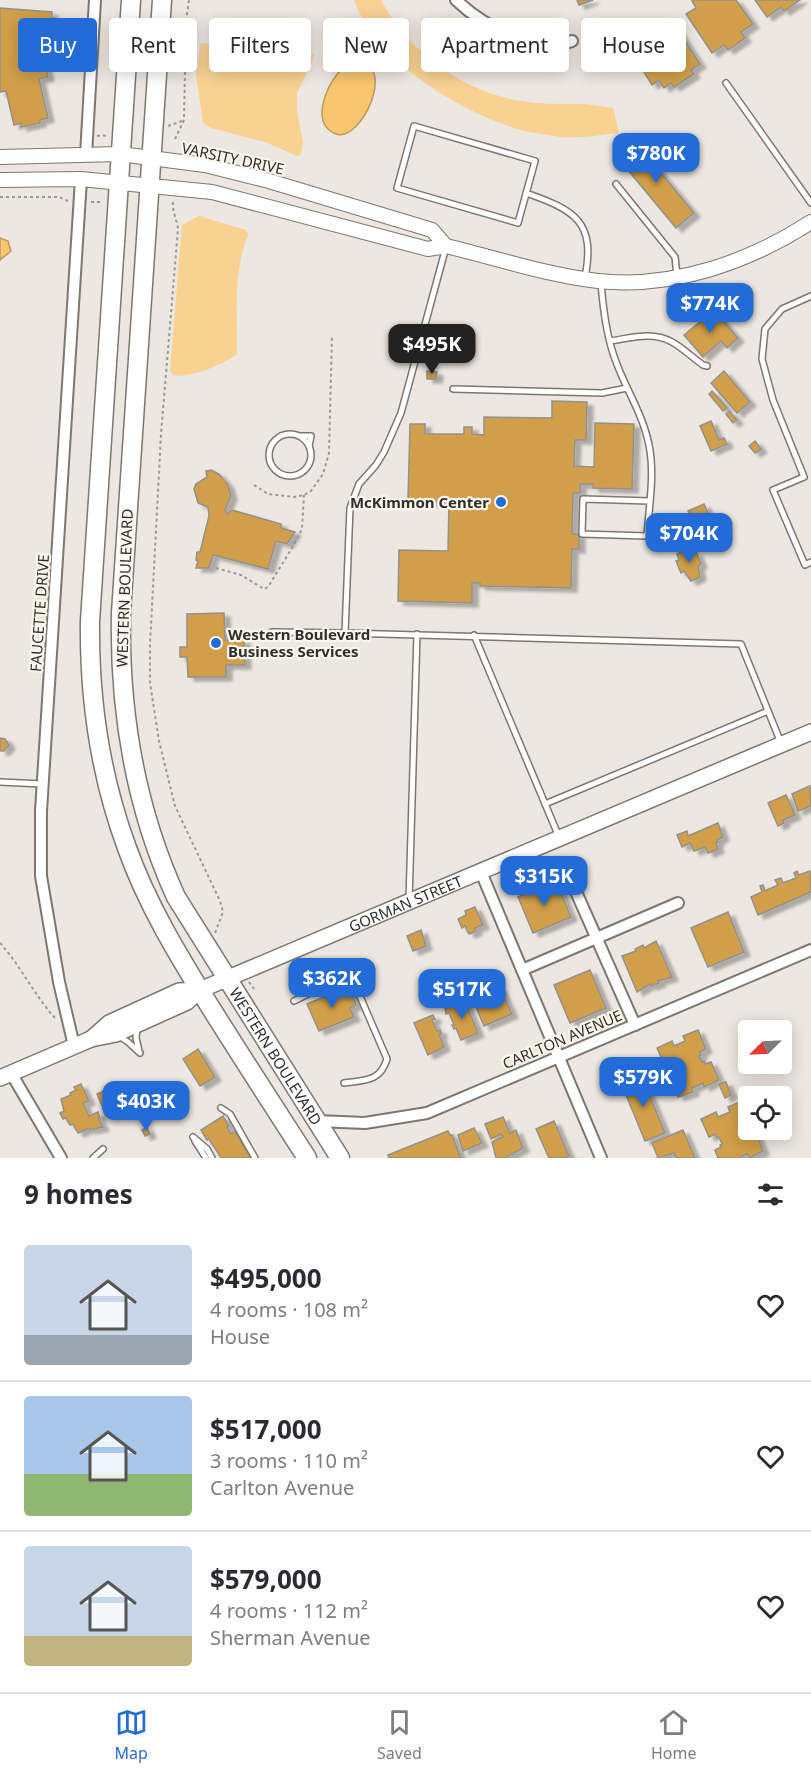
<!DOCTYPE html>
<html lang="en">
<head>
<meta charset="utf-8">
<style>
  :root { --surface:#fff; --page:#f2f2f3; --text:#2b2b33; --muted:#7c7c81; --line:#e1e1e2; --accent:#236cd7 }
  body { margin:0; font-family:"Noto Sans",sans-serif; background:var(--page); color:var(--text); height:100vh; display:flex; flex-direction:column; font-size:22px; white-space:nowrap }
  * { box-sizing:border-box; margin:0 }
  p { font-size:20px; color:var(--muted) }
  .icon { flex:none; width:33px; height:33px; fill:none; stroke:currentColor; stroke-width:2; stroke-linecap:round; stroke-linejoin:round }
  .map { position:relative; height:1158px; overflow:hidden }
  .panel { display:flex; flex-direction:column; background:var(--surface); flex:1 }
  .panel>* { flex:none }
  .hud { position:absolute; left:18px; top:18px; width:776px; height:54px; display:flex; gap:12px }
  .needle { width:39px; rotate:246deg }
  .fabs { position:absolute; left:738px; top:1020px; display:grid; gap:12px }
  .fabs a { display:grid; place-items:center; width:54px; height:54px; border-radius:6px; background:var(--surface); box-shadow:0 3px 15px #0003; font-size:30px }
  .price { position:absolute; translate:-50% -51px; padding:0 14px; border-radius:12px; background:var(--accent); color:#fff; font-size:20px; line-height:39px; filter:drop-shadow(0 2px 3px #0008) }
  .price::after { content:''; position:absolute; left:50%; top:36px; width:18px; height:14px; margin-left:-9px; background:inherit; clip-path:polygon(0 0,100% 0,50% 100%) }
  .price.current { background:#222; color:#fff }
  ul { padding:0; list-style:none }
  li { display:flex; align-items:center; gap:18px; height:150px; padding:0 24px }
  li+li { border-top:2px solid var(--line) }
  li span { display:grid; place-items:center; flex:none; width:168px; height:120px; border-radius:6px; color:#555 }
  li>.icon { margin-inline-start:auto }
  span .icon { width:72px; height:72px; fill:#fffc; stroke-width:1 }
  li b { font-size:26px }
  h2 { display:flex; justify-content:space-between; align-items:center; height:72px; padding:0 24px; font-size:26px }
  .chip { padding:0 21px; border-radius:6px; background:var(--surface); box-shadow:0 3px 15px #0003; font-size:21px; line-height:54px }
  .chip.current { background:var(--accent); color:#fff }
  .tabs { display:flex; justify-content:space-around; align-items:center; height:84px; border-top:2px solid var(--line); background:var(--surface); font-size:16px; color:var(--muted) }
  .tabs a { display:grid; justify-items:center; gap:3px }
  .tabs .current { color:var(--accent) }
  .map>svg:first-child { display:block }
  .green { fill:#f9d292 }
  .water { fill:#f9c670; stroke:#bd995c; stroke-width:1.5 }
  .building { fill:#d19f48; stroke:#95918a; stroke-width:1.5; filter:url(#shadow) }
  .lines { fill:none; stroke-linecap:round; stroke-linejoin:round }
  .service-casing { stroke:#7c7871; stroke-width:8 }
  .minor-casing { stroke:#7c7871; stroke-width:14 }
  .tertiary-casing { stroke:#7c7871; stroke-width:16 }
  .secondary-casing { stroke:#7c7871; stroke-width:18 }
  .primary-casing { stroke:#7c7871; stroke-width:21 }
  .path { stroke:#9c9893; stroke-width:2; stroke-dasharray:3 3; stroke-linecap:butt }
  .service { stroke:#fff; stroke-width:5 }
  .minor { stroke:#fff; stroke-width:10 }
  .tertiary { stroke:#fff; stroke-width:14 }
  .secondary { stroke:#fff; stroke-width:15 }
  .primary { stroke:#fff; stroke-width:18 }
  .poi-dot { fill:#236cd7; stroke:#faf5ed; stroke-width:2 }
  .labels { text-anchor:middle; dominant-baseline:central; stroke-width:4.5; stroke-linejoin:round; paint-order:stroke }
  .street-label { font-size:15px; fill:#312f2c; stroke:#faf5ed }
  .poi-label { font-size:15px; font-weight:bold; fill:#312f2c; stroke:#faf5ed; text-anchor:end }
</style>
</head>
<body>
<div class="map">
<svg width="811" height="1158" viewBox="0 0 811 1158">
  <defs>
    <filter id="shadow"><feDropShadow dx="6" dy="4" stdDeviation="1.5" flood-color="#0004"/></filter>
  </defs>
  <rect width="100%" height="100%" fill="#ece7e0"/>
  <g class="green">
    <path d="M354,0h27c28,52 82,92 140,101 19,3 37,3 55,3 12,0 25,2 37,4l6,25c-19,2 -46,7 -64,3 -16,-2 -34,-5 -49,-11 -55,-19 -132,-68 -152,-125z"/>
    <polygon points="201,43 314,55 311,65 297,93 297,111 303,142 301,154 297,156 265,142 211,128 203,123 196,75"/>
    <path d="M199,216l47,14 2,5c-15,37 -11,81 -11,119 -13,10 -48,25 -64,21l-3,-5 12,-145z"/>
  </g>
  <g class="water">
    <path d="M358,62c39,2 3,81 -22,72 -26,-10 -10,-47 2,-61 6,-6 12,-9 20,-11z"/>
    <polygon points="0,238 8,241 11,251 0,260"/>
  </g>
  <g class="building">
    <polygon points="577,0 593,0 579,5"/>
    <polygon points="693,0 736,0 753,24 741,32 745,38 728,50 724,45 712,53 686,14 696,8 692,1"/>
    <polygon points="755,0 800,0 784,11 781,7 767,17"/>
    <polygon points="0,8 52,12 52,18 55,18 52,53 50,53 49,59 44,59 48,77 39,79 48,118 40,120 40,123 21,127 21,123 14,125 6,91 0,92"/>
    <polygon points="673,23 700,64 691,70 694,74 674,87 671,83 664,88 659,80 652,85 635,58 641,54 636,48"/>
    <polygon points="635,143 642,152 649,147 662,161 656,167 694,213 676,228 618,158"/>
    <polygon points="714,310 738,338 727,348 721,341 703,357 684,335"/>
    <polygon points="427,371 437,372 436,379 427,379"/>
    <polygon points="724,371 750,402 737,413 711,383"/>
    <polygon points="712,391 727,408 723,411 709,394"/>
    <polygon points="552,401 587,402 586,440 575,440 574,466 594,467 595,423 634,424 632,489 593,488 593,484 580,484 580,493 573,493 572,534 579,534 579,549 572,549 571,588 480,586 480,583 472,583 472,603 398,601 399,550 448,551 449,502 408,501 410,424 425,424 425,434 464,434 464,427 472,427 472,434 484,435 484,417 552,418"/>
    <polygon points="729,411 737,420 733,423 726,414"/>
    <polygon points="711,421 719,440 724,438 727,444 711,451 700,426"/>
    <polygon points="755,441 761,449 755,453 749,446"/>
    <polygon points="211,470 219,474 228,485 231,496 225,510 227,514 232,510 281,524 281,528 295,532 287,544 276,541 268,569 213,555 209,568 196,568 198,561 196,560 197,552 200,552 209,516 208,507 198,503 194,489 196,484 207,477 206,471"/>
    <polygon points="704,504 711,520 695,527 688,511"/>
    <polygon points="690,548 693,554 696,552 701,564 698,566 700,577 691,581 684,571 681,573 676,561 679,560 677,554"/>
    <polygon points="224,613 225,640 244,640 245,665 226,665 226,677 188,677 187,657 180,657 180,647 187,647 187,614"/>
    <polygon points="0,738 5,739 9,745 4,751 0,751"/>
    <polygon points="810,786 811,806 798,811 792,794"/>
    <polygon points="786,795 795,815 783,820 784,823 778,826 768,803"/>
    <polygon points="718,823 723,837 717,840 718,842 716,843 718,849 708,853 705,847 694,851 690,843 682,847 677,835 687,831 688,836"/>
    <polygon points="797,871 799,875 810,871 811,892 758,915 751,897 762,892 760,886 763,885 765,891 778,885 775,880 781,878 783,883 796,878 794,873"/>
    <polygon points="556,881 571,917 533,933 518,897"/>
    <polygon points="475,907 483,925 475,928 476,931 469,934 465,926 462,928 458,919 466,915 465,911"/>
    <polygon points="728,912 744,952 708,967 691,928"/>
    <polygon points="421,930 426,946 413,951 407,936"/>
    <polygon points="656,941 672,977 658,981 659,983 651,986 650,984 637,992 622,956 636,951 635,949 643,945 644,948"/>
    <polygon points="590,970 606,1008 570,1023 554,985"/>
    <polygon points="348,987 356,1005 350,1008 354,1017 319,1031 307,1004"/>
    <polygon points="500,987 512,1014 484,1026 473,1000"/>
    <polygon points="465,1001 478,1033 461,1040 456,1028 454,1029 452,1025 454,1025 449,1013 446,1014 445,1009"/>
    <polygon points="433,1015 435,1019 432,1020 437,1031 440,1030 441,1034 439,1034 444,1047 428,1055 414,1023"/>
    <polygon points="698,1030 706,1049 700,1052 701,1055 699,1056 702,1062 704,1061 705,1064 711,1062 719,1080 704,1087 703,1083 692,1088 693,1092 678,1097 671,1079 677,1076 676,1073 678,1072 675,1065 673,1066 671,1063 665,1066 657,1048 672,1041 674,1046 685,1041 683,1036"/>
    <polygon points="198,1049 215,1077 200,1086 183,1059"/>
    <polygon points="641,1075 665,1133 645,1141 621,1083"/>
    <polygon points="726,1082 731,1095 725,1098 719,1084"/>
    <polygon points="81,1084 89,1101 83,1103 89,1116 98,1112 100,1118 98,1118 103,1127 90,1130 89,1128 78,1133 73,1124 70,1125 66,1118 63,1119 60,1113 64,1111 61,1099 71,1095 70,1093 76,1090 74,1087"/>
    <polygon points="128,1084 135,1100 105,1113 97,1094 108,1089 109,1093"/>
    <polygon points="742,1101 748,1115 748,1121 744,1123 745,1126 743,1127 749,1136 756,1133 763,1151 750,1158 747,1154 738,1158 718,1158 715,1150 721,1147 720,1145 722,1144 719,1137 717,1138 715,1134 709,1137 701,1119 716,1112 718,1117 730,1112 728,1107"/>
    <polygon points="223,1116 229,1126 227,1127 231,1134 235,1131 251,1158 221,1158 209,1139 207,1140 201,1130"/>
    <polygon points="503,1117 510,1133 516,1130 523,1148 505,1158 496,1158 492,1142 503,1137 501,1134 491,1139 485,1124"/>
    <polygon points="554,1121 569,1156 563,1158 549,1158 536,1129"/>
    <polygon points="147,1127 150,1134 145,1136 142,1130"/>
    <polygon points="474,1128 482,1143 463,1151 458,1135"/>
    <polygon points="683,1130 695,1158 676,1158 674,1153 658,1158 652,1143"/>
    <polygon points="448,1131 450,1135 452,1135 461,1158 389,1158 388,1155"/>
  </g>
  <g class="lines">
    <defs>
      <g id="service">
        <polyline points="726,83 811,203"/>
        <polygon points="414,126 535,161 518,223 397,188"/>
        <polyline points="616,184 675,257 677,275"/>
        <path d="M526,193c49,17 70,29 59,84"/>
        <polyline points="446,247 401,413 384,452 376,465 359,484 350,508 345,633 741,644 781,743"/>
        <path d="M601,283c2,25 5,52 14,76 10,29 28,55 34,86 6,29 0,61 -2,91l-65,-2 1,-35 67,2"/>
        <polyline points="811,296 782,309 765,329 762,359 773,400 804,477 773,490 805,565 811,562"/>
        <path d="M610,341c21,-3 42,-10 62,1 11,6 21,16 31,23l4,1"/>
        <polyline points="453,389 602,393 627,388"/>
        <circle cx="290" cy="455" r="21"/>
        <polyline points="301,436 311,436 309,446"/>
        <polyline points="272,632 345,633"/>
        <polyline points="474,635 559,837"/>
        <polyline points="0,782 43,784"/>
        <polyline points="545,804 768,711"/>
        <polyline points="409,901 417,634"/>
        <path d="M294,1001c19,-9 41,-24 62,-14l31,72c-7,23 -22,21 -43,24"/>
        <polyline points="137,1028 136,1038 139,1051"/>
        <polyline points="117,1035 128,1042 140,1053"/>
        <polyline points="221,1108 230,1114 255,1158"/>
        <polyline points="193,1137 207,1149 212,1158"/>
        <polyline points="195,1141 206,1158"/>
        <polyline points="93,1158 103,1149"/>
      </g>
      <g id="minor">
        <path d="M456,0c26,25 79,55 116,41"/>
        <polyline points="86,155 95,0"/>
        <polyline points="481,872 601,1158"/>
        <polyline points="577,894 635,1025"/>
        <polyline points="522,970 678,903"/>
        <polyline points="74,1046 59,982 41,876 41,811 81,179"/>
        <polyline points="11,1073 61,1158"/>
        <polyline points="317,1121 365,1123 427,1113 811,950"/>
      </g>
      <g id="tertiary">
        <polyline points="0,157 120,154 205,165 269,181 432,230 446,246"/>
        <path d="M0,180l81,-1 131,13 216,57 18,-3c50,12 101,29 152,35 75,8 151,-19 213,-59"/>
      </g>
      <g id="secondary">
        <path id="s1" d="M91,1039l18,-16 70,-32 21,-1 611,-258"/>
        <polyline points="0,1078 91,1039 116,1034 187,1002 200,990"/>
      </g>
      <g id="primary">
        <path d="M131,0l-41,621c-1,77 10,154 37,227 20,56 51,107 82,157 32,51 65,102 98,153"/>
        <path id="s2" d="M162,0l-41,613c-2,98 14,194 55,284l164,261"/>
      </g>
    </defs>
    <use href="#service" class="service-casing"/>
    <use href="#minor" class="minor-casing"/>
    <use href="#tertiary" class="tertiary-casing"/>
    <use href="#secondary" class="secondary-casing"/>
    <use href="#primary" class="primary-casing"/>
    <g class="path">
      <polyline points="168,126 182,121"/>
      <polyline points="97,136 102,135 106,136"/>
      <polyline points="175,139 184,120 186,21 189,0"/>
      <polyline points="0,197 59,197 68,201"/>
      <polyline points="91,202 103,202"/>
      <path d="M173,202c-1,9 4,18 5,27l-17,205 -11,211v38l9,58 16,65 45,95 3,11 -8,21"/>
      <polyline points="254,485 268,494 294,497 304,495 311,491 323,474 329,453 332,335"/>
      <polyline points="216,568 241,575 264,589 268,587 292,548 302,529 304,495"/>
      <path d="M0,943c21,23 34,52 55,75"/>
      <polyline points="249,982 254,989"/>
    </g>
    <use href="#service" class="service"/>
    <use href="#minor" class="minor"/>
    <use href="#tertiary" class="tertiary"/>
    <use href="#secondary" class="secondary"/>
    <use href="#primary" class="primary"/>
  </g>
  <g class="poi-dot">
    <circle cx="501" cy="502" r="6"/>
    <circle cx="216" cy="643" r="6"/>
  </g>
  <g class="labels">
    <g class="street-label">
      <text transform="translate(233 158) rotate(12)">VARSITY DRIVE</text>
      <text transform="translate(124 588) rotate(-88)">WESTERN BOULEVARD</text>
      <text transform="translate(39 613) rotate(-86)">FAUCETTE DRIVE</text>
      <text stroke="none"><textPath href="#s1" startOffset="345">GORMAN STREET</textPath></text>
      <text transform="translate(562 1039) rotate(-23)">CARLTON AVENUE</text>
      <text stroke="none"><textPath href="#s2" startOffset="1094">WESTERN BOULEVARD</textPath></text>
    </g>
    <g class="poi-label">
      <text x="489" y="502">McKimmon Center</text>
      <text x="228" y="634" text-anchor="start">Western Boulevard<tspan x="228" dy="17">Business Services</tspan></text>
    </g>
  </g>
</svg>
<div class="fabs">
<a><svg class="needle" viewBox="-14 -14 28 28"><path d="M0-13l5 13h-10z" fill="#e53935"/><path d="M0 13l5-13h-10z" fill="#7c7c81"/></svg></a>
<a><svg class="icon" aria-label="locate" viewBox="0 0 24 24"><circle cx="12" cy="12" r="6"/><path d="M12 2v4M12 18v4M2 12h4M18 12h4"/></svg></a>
</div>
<b class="price" style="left:656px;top:184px">$780K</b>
<b class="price" style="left:710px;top:334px">$774K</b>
<b class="price current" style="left:432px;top:375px">$495K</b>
<b class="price" style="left:689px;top:564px">$704K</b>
<b class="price" style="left:544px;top:907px">$315K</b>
<b class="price" style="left:332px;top:1009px">$362K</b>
<b class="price" style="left:462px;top:1020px">$517K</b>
<b class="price" style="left:643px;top:1108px">$579K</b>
<b class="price" style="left:146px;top:1132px">$403K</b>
<div class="hud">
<a class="chip current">Buy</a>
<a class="chip">Rent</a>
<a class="chip">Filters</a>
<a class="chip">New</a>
<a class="chip">Apartment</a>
<a class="chip">House</a>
</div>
</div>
<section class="panel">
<h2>9 homes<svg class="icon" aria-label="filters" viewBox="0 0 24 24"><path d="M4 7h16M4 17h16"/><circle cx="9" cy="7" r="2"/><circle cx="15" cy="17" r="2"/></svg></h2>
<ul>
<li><span style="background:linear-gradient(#c9d6e8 75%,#9aa5b1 0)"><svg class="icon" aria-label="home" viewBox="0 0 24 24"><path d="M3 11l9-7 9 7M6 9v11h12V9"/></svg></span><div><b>$495,000</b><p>4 rooms · 108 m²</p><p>House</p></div><svg class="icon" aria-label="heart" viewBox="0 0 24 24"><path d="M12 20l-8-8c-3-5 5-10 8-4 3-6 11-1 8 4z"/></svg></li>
<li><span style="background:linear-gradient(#a9c7e8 65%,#8fb573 0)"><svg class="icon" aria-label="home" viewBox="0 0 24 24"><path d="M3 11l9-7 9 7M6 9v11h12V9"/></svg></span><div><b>$517,000</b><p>3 rooms · 110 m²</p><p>Carlton Avenue</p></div><svg class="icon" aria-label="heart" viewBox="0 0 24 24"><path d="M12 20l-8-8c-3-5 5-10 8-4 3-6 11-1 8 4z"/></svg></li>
<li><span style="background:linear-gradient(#c9d6e8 75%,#c2b280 0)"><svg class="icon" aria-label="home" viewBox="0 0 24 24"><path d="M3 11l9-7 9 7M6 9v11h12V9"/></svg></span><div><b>$579,000</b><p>4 rooms · 112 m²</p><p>Sherman Avenue</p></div><svg class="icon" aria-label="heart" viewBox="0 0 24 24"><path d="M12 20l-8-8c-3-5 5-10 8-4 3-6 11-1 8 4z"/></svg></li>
</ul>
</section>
<nav class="tabs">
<a class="current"><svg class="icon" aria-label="map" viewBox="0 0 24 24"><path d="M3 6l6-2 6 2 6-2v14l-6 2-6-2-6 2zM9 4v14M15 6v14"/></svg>Map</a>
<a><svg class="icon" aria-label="saved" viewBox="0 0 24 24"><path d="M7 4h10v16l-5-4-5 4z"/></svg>Saved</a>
<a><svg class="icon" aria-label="home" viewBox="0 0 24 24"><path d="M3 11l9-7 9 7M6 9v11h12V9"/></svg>Home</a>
</nav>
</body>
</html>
